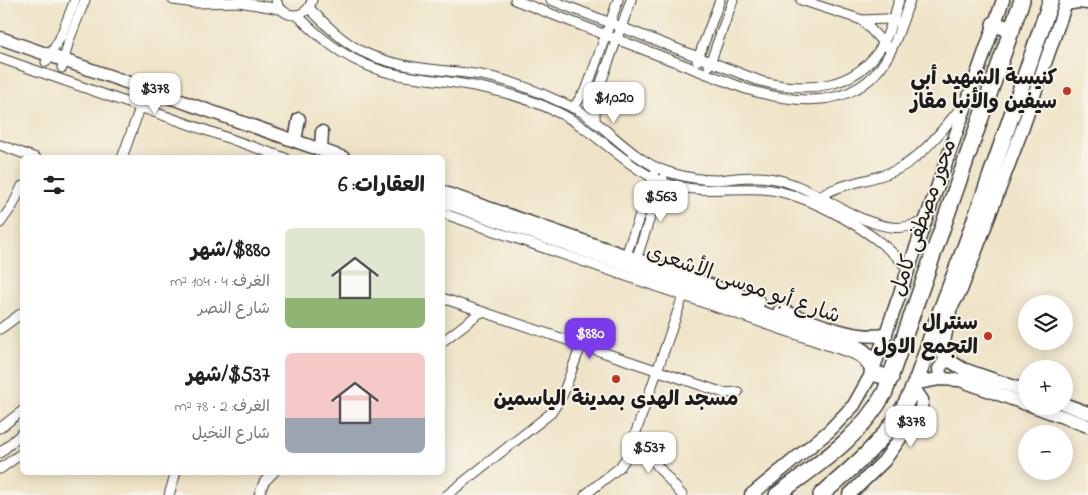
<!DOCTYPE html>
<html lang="ar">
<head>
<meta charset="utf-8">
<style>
  :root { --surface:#fff; --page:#f2f2f2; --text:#222; --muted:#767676; --accent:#7c3aed }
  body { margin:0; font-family:"Indie Flower","Playpen Sans Arabic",sans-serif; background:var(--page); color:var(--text); direction:rtl; height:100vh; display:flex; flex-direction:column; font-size:19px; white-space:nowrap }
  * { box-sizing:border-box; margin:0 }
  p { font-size:16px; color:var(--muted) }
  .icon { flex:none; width:28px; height:28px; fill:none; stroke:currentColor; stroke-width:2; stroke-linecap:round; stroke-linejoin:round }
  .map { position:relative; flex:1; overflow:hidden; direction:ltr }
  .drawer { position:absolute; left:20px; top:155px; width:425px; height:320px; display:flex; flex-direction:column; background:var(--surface); border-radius:8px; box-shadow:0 2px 12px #0003; direction:rtl }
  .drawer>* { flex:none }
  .buttons { position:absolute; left:1018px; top:295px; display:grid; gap:10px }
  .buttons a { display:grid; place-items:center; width:55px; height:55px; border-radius:50%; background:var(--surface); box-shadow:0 2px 12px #0003; font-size:25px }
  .price { position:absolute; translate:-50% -42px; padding:0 11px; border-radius:10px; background:#fff; color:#222; font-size:16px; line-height:32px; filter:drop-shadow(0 1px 2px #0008) }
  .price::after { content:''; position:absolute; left:50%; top:30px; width:15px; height:11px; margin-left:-8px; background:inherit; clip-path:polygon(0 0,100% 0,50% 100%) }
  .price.on { background:var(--accent); color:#fff }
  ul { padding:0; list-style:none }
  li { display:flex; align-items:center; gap:15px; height:125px; padding:0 20px }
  li span { display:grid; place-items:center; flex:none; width:140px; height:100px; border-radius:8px; color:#555 }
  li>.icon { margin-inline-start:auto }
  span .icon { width:60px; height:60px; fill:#fffc; stroke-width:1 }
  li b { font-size:21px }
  h2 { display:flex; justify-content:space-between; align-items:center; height:60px; padding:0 20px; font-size:21px }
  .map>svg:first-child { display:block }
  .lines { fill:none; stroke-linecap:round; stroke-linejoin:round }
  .street-casing { stroke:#3c3a36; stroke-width:11 }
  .secondary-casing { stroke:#3c3a36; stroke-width:15 }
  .primary-casing { stroke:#3c3a36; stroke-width:18 }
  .street { stroke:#fff; stroke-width:9 }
  .secondary { stroke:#fff; stroke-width:12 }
  .primary { stroke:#fff; stroke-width:15 }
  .poi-dot { fill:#c8321e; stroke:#f7f3e8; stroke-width:2 }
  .labels { text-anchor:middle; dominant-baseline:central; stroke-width:4; stroke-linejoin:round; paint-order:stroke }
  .poi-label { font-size:21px; font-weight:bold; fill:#1c1c1c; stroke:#f7f3e8; text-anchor:end }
  .street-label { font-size:21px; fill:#1c1c1c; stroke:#f7f3e8 }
</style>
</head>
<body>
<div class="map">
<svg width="1088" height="495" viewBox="0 0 1088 495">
  <rect width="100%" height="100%" fill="#f7f3e8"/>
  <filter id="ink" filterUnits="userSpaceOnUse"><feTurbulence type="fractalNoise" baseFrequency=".02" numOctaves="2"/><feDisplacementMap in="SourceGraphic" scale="10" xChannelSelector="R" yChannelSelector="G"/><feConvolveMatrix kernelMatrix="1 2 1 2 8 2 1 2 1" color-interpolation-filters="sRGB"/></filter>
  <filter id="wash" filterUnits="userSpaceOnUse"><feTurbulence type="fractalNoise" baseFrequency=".0096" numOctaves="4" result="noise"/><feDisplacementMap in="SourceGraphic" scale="20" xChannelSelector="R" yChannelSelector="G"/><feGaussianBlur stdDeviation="1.12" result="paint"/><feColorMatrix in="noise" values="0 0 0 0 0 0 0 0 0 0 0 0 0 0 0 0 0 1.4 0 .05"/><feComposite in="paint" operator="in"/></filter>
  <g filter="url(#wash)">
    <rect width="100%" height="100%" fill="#efe4c7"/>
  </g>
  <g filter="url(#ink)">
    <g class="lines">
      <defs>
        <g id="street">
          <polyline points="173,0 195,3 239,2 280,9"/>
          <path d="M276,0c6,20 31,20 36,0"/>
          <path d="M515,0l231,89c45,14 103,21 135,-22 14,-19 21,-45 29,-67"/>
          <path d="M551,0l209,81c46,12 97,9 123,-37 7,-14 12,-29 16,-44"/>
          <polyline points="801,0 862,20 885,19 897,21"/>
          <path d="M309,8c16,16 32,32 52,43 36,18 76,18 114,23 28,4 58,15 83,27 8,3 16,7 24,11 29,19 52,49 86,60 16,5 33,8 49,8 17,-1 35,-5 52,-2 44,6 79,43 122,49 12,2 23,-2 34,-6"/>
          <path d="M297,15c23,23 46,42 77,53 27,10 54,10 82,15 34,5 70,14 101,29 43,20 72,62 118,74 30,7 57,1 87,3 43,2 121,46 146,81"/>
          <polyline points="862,20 887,47"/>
          <polyline points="0,58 285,158"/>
          <polyline points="697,61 720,0"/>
          <polyline points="46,62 60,38 75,0"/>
          <polyline points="709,66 733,0"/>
          <polyline points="62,68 69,40 85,0"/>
          <polyline points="573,108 587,88 618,0"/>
          <polyline points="595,123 595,99 631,0"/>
          <polyline points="0,145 36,158"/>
          <polyline points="122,158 140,108"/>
          <path d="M818,199c16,-16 58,-18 80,-30 27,-14 46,-42 66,-65"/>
          <polyline points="442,213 853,354 862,359 872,373"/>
          <polyline points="0,223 13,205 22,186"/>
          <polyline points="624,261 654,174"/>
          <polyline points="635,263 663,178"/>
          <polyline points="442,298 724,393 738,392"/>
          <polyline points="0,329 22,313"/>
          <polyline points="442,342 481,312"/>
          <polyline points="0,428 22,411"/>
          <polyline points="634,438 682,495"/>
          <polyline points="0,453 22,433"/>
          <polyline points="0,469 22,453"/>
          <polyline points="169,495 176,472"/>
          <polyline points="259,495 264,482 274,472"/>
          <polyline points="447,495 551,413 563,394 581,345"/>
          <polyline points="585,495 620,467 628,455 683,296"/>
        </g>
        <g id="secondary">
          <polyline points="1065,4 1078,2 1088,3"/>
          <polyline points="0,38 344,158"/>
          <polyline points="295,140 299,119"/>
          <polyline points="321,149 322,132"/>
          <polyline points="442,192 759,302"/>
          <path d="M442,201l415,145c10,5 17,12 16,25"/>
          <path d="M780,310c33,11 70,30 106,25"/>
          <polyline points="936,321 948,313 961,290 1023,127 1067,0"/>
          <polyline points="930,340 950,361 963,369 1026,391"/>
          <polyline points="943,378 940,374 939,369 944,362 950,361 944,342 950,311"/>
          <polyline points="917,383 939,379 960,380 1026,404"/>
          <polyline points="1064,404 1088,413"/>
          <polyline points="1033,406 1088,426"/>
          <polyline points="751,495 829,431 854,405 872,373 1003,0"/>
          <polyline points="849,495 884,461 921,409 922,400 914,389"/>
        </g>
        <g id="primary">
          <polyline points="994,24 1012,30"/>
          <polyline points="872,373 891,378"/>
          <path d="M777,495c42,-32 82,-56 108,-103l137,-392"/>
          <path d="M821,495c30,-26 60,-51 81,-85 19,-32 24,-62 37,-95 41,-104 76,-210 112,-315"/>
        </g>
      </defs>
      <use href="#street" class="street-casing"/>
      <use href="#secondary" class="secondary-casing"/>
      <use href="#primary" class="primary-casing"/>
      <use href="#street" class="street"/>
      <use href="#secondary" class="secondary"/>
      <use href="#primary" class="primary"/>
    </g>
  </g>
  <g class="poi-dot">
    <circle cx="1067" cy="91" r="5"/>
    <circle cx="988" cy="336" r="5"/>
    <circle cx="616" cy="379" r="5"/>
  </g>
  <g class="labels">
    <g class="poi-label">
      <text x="1057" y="79">كنيسة الشهيد أبي<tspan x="1057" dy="24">سيفين والأنبا مقار</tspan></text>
      <text x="978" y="324">سنترال<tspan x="978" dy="24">التجمع الاول</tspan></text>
      <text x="616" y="400" text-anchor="middle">مسجد الهدى بمدينة الياسمين</text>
    </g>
    <g class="street-label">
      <text transform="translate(924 218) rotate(-71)">محور مصطفى كامل</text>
      <text transform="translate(743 285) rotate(19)">شارع أبو موسى الأشعرى</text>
    </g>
  </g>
</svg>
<div class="buttons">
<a><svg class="icon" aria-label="layers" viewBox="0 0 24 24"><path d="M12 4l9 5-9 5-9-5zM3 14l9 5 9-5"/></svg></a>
<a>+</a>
<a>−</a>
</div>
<b class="price" style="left:155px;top:115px">$378</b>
<b class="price" style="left:614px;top:124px">$1,020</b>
<b class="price" style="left:661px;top:223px">$563</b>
<b class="price on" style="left:590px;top:360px">$880</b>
<b class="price" style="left:911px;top:448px">$378</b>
<b class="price" style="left:649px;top:474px">$537</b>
<section class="drawer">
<h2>العقارات: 6<svg class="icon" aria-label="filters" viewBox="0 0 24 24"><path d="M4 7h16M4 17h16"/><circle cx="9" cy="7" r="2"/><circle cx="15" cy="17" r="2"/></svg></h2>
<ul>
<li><span style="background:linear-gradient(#dfe7d0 70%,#8fb573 0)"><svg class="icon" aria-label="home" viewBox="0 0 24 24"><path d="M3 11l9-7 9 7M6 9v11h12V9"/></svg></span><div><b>$880/شهر</b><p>الغرف: 4 · 104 m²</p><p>شارع النصر</p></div></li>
<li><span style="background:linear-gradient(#f6c9c9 65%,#9aa5b1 0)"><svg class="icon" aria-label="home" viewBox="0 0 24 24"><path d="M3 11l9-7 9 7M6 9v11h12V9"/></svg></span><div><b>$537/شهر</b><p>الغرف: 2 · 78 m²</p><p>شارع النخيل</p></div></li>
</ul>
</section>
</div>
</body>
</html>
